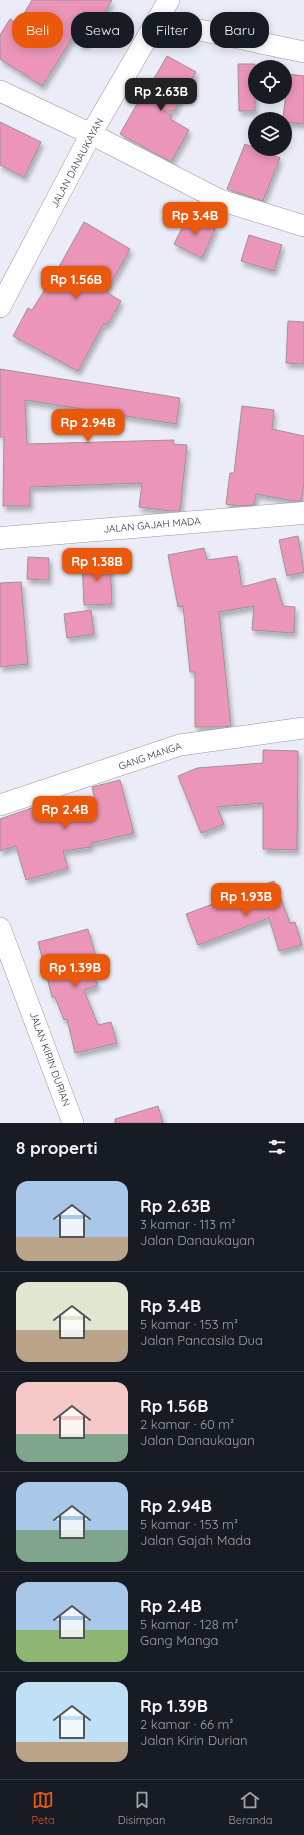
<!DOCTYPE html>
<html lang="id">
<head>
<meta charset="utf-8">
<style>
  :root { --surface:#171b24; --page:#20242c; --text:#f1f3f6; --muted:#9ea1a6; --line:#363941; --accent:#ea580c }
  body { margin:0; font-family:Quicksand,sans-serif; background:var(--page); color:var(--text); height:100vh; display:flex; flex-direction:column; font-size:15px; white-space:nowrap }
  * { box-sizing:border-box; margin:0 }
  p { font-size:13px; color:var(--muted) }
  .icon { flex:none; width:22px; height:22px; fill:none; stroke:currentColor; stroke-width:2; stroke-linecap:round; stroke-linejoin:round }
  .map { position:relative; height:1123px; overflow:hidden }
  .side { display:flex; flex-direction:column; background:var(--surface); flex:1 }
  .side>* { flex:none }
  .guide { position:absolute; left:12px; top:12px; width:280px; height:36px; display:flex; gap:8px }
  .buttons { position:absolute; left:248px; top:60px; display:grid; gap:8px }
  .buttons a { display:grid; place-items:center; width:44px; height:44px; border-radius:50%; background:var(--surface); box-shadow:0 2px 10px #0003; font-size:20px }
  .price { position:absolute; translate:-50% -34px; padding:0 9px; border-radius:8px; background:var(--accent); color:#fff; font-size:13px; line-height:26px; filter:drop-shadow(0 1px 2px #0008) }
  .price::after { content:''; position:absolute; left:50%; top:24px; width:12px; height:9px; margin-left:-6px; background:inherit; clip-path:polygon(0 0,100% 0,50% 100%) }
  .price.active { background:#222; color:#fff }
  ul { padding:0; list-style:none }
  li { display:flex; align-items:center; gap:12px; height:100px; padding:0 16px }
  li+li { border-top:1px solid var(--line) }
  li span { display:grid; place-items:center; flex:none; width:112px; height:80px; border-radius:12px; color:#555 }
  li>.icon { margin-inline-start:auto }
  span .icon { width:48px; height:48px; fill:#fffc; stroke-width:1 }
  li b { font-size:17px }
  h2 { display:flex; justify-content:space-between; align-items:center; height:48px; padding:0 16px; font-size:17px }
  .tag { padding:0 14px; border-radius:16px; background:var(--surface); box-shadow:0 2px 10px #0003; font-size:14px; line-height:36px }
  .tag.active { background:var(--accent); color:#fff }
  .menu { display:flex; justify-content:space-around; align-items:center; height:56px; border-top:1px solid var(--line); background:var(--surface); font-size:11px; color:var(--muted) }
  .menu a { display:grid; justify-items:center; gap:2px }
  .menu .active { color:var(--accent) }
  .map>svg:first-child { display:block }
  .building { fill:#eb95b8; stroke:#9e9296; filter:url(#shadow) }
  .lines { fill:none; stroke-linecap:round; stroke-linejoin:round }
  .minor-casing { stroke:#9796a1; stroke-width:22 }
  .major-casing { stroke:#9796a1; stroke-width:23 }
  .minor { stroke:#fff; stroke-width:21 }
  .major { stroke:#fff; stroke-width:22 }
  .labels { text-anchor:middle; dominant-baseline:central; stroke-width:4; stroke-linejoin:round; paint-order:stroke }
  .street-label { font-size:10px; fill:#36363a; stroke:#fafaff }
</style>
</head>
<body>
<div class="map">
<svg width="304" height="1123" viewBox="0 0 304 1123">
  <defs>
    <filter id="shadow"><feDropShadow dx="2.5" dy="4.5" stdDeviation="2" flood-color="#0004"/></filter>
  </defs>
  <rect width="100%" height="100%" fill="#ececf8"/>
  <g class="building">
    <polygon points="32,0 112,0 85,45 73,37 42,86 0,59 0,35 10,19 18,24"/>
    <polygon points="167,56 196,72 174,111 163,111 172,115 170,119 189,130 171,162 120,134 138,102 140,103"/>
    <polygon points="238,64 255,64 255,111 239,111"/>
    <polygon points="288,74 304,76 304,124 285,122 285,119 283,119"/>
    <polygon points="0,122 41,142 24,177 0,165"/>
    <polygon points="245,144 280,158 263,201 227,189"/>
    <polygon points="189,214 216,227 202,258 174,244"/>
    <polygon points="84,222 130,249 106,292 121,301 107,325 104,323 78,371 13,336 28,308 32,310 60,265"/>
    <polygon points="249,235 282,245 274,271 241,261"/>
    <polygon points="288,321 304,322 304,364 286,363"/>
    <polygon points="0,369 180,398 176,424 25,400 27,444 174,440 173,444 187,445 180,511 171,511 139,507 142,483 30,487 30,506 3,506 4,437 0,437"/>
    <polygon points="242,406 274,410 272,429 304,436 304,484 301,501 294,501 256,494 254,505 238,506 226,504 230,473 234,473"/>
    <polygon points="298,536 304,572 287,576 279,540"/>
    <polygon points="204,548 207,560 237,556 242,587 275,578 283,606 295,607 294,633 252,630 254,606 219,612 231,726 221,727 195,727 195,672 190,672 183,606 178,607 168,555"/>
    <polygon points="28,557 49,558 49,580 27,579"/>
    <polygon points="110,558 112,604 84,605 82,559"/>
    <polygon points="21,582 28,664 0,667 0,583"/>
    <polygon points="91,610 94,634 67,638 64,614"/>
    <polygon points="263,750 298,751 297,850 263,849 263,803 217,807 224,824 201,833 178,776 197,768 263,763"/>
    <polygon points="120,780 134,833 91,843 91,847 63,851 68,868 26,880 16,846 0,851 0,819 43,804 47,813 96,804 92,787"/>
    <polygon points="274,881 290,923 295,922 302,945 279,951 269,918 198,945 186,914"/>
    <polygon points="88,929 96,957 91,958 97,986 84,990 98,1025 111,1022 117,1043 75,1053 67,1019 64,1020 55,997 52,997 38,942"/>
    <polygon points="158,1106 163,1123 115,1123 115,1119"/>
  </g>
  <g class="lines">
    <defs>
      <g id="minor">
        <polyline points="157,21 304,52"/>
        <polyline points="0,91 91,134 220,200 304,226"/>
        <polyline points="0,307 91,134 169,0"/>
        <polyline points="0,805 180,745 304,728"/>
        <polyline points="0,928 73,1123"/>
      </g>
      <polyline id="major" points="0,538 304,513"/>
    </defs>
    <use href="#minor" class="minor-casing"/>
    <use href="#major" class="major-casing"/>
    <use href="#minor" class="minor"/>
    <use href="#major" class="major"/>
  </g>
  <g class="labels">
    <g class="street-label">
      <text transform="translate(77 163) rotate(-62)">JALAN DANAUKAYAN</text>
      <text transform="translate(152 525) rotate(-5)">JALAN GAJAH MADA</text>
      <text transform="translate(150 756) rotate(-19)">GANG MANGA</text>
      <text transform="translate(50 1059) rotate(70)">JALAN KIRIN DURIAN</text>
    </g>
  </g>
</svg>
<div class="buttons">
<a><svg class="icon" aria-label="locate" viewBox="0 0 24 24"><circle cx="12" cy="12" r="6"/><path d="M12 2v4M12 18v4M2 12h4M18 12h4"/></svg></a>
<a><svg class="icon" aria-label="layers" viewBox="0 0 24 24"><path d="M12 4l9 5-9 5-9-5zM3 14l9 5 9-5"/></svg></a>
</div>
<b class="price active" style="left:161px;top:112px">Rp 2.63B</b>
<b class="price" style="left:195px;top:236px">Rp 3.4B</b>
<b class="price" style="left:76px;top:300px">Rp 1.56B</b>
<b class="price" style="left:88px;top:443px">Rp 2.94B</b>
<b class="price" style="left:97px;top:582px">Rp 1.38B</b>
<b class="price" style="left:65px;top:830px">Rp 2.4B</b>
<b class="price" style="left:246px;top:917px">Rp 1.93B</b>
<b class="price" style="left:75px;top:988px">Rp 1.39B</b>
<div class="guide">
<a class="tag active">Beli</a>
<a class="tag">Sewa</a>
<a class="tag">Filter</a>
<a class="tag">Baru</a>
</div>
</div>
<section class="side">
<h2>8 properti<svg class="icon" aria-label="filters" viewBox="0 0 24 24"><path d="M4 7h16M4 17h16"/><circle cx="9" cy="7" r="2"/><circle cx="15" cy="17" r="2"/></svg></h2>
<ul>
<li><span style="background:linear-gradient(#a9c7e8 70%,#b9a48a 0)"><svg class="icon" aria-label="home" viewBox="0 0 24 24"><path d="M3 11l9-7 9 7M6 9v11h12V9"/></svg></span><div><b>Rp 2.63B</b><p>3 kamar · 113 m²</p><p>Jalan Danaukayan</p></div></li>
<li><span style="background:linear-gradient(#dfe7d0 60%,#b9a48a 0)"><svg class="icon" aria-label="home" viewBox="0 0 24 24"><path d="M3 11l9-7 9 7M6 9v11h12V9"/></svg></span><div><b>Rp 3.4B</b><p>5 kamar · 153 m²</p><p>Jalan Pancasila Dua</p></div></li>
<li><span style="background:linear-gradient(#f6c9c9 65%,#7fa58c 0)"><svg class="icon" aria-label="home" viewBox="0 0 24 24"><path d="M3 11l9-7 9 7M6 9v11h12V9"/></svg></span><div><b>Rp 1.56B</b><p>2 kamar · 60 m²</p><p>Jalan Danaukayan</p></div></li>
<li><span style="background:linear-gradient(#a9c7e8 60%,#7fa58c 0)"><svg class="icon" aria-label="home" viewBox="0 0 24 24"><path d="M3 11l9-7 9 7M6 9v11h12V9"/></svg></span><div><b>Rp 2.94B</b><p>5 kamar · 153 m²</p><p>Jalan Gajah Mada</p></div></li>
<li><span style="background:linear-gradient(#a9c7e8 60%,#8fb573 0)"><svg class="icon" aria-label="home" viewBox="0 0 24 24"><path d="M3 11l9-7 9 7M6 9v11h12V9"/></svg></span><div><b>Rp 2.4B</b><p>5 kamar · 128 m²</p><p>Gang Manga</p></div></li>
<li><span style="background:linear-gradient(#bfe0f5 75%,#b9a48a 0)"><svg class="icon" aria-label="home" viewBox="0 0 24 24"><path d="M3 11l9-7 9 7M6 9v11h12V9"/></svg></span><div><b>Rp 1.39B</b><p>2 kamar · 66 m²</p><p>Jalan Kirin Durian</p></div></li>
</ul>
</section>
<nav class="menu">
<a class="active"><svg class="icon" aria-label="map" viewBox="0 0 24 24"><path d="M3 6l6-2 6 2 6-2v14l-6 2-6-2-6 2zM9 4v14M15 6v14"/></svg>Peta</a>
<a><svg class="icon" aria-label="saved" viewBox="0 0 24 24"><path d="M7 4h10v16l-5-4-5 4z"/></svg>Disimpan</a>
<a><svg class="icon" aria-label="home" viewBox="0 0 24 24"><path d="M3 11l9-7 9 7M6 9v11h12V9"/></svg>Beranda</a>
</nav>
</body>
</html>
